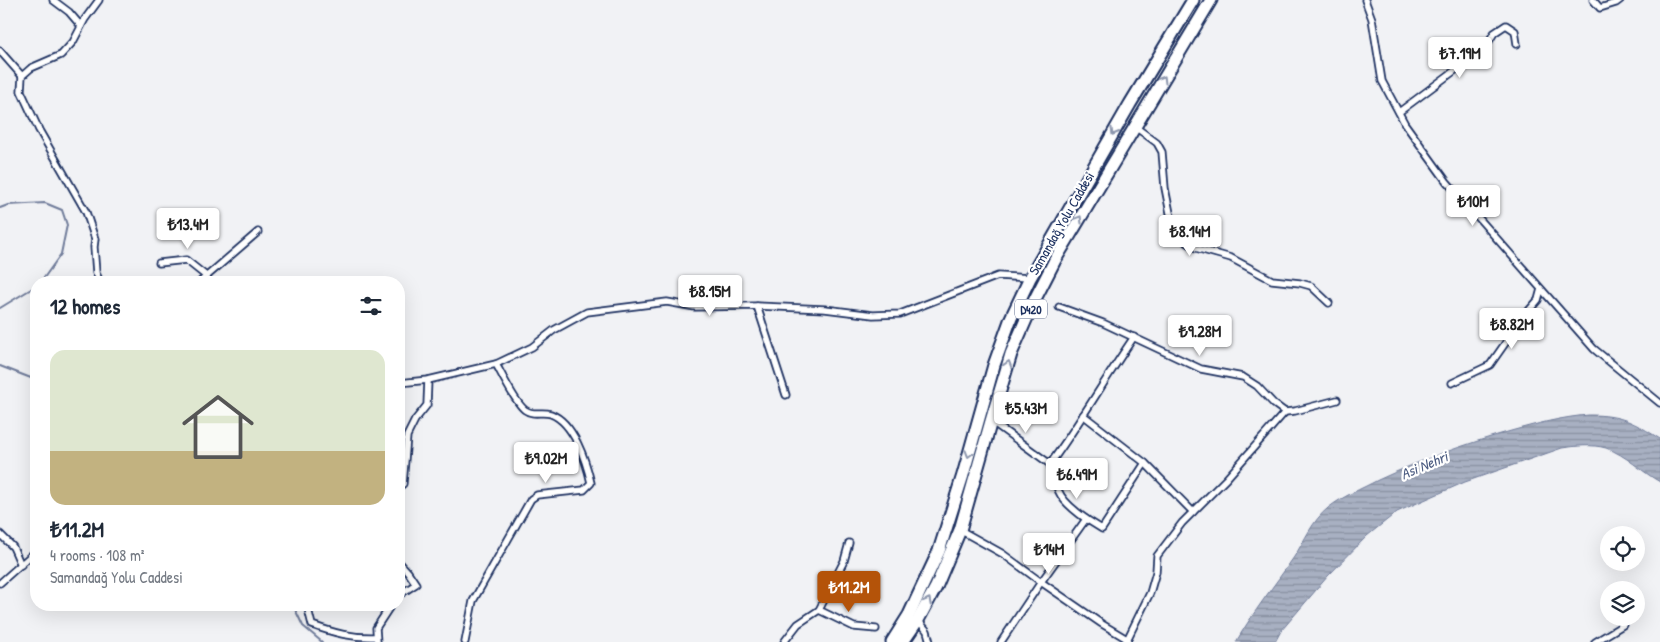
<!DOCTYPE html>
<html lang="en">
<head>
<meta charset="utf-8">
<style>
  :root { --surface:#fff; --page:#f2f2f3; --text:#1f2937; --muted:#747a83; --line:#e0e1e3; --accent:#b45309 }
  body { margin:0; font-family:"Patrick Hand",sans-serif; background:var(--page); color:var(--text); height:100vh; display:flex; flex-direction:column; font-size:19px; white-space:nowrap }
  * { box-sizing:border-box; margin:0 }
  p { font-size:16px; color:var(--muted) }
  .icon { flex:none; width:28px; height:28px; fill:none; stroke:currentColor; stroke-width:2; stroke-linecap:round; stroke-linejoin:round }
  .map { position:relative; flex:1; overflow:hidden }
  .details { position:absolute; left:30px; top:276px; width:375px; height:335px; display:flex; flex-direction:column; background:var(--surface); border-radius:20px; box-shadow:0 5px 20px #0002 }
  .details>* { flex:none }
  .tools { position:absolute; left:1600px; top:526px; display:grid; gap:10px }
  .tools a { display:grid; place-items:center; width:45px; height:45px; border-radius:50%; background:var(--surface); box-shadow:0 5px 20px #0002; font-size:25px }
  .price { position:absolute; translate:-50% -42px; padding:0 11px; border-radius:5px; background:#fff; color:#222; font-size:16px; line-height:32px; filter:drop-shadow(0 1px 2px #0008) }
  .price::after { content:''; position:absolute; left:50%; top:30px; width:15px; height:11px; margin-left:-8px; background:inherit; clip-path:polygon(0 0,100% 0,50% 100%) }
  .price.current { background:var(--accent); color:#fff }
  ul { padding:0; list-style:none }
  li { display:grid; align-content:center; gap:10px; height:265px; padding:0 20px }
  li+li { border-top:1px solid var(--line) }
  li span { display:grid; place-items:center; height:155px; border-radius:15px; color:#555 }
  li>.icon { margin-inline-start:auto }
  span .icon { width:90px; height:90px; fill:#fffc; stroke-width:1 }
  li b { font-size:21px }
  h2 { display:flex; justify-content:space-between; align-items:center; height:60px; padding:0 20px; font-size:21px }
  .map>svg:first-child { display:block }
  .water { fill:url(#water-rules); stroke:#707c9a }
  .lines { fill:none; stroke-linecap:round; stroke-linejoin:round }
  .stream { stroke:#707c9a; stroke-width:2 }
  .street-casing { stroke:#1b2f5e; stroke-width:9 }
  .highway-casing { stroke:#1b2f5e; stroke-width:15 }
  .street { stroke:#fff; stroke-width:5.5 }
  .highway { stroke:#fff; stroke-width:11 }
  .oneway { stroke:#8d97ae }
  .labels { text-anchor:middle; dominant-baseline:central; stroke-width:4.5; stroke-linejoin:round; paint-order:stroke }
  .shield { fill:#fff; stroke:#5f6d8e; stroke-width:1 }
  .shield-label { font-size:12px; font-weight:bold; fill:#1b2f5e }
  .street-label { font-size:14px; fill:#1b2f5e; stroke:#fff }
  .water-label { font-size:15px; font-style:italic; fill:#4c5c81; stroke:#fff }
</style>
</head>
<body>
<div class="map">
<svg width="1660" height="642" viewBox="0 0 1660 642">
  <defs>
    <pattern id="water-rules" width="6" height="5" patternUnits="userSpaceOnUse" patternTransform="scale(1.25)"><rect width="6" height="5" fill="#a8b0c2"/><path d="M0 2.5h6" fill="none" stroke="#8890a1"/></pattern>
  </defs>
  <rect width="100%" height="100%" fill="#f1f2f5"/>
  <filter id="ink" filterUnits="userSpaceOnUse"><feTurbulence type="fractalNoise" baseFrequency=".02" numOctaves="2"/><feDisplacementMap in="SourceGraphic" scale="10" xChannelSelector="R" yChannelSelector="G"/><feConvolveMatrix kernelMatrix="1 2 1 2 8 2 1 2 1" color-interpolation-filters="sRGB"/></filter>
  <g filter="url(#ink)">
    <path class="water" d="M1589,415c32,0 45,7 71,24v43c-18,-10 -34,-27 -54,-34 -14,-4 -30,-2 -44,0l-97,34 -68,30 -30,24 -39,40 -47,55 -6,11h-39c17,-30 38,-56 58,-85 11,-17 18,-36 34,-49 15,-12 33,-19 50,-28 43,-20 87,-36 133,-49 25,-7 51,-14 78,-16z"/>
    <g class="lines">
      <g class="stream">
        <polyline points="0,208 8,205 45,203 62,210 67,225 61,254 41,282"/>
        <polyline points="0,308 36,286"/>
        <polyline points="0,366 36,380"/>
        <polyline points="293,605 303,626 322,642"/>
      </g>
      <defs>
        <g id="street">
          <polyline points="53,0 69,12 81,26"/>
          <polyline points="99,0 85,19 73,42 61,55 31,68 22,76 21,91 39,130 86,212 95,239 94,247 96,273 100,282"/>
          <polyline points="1365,0 1372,19 1382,81 1405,124 1447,182 1594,349 1660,403"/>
          <polyline points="1593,0 1600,8 1616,3 1620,0"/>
          <polyline points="0,51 22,76"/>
          <polyline points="1399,112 1485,48 1494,33 1506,25 1515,31 1517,44"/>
          <polyline points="1134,126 1157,143 1162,152 1165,188 1170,213 1175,226 1185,241 1196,248 1231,258 1272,280 1300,283 1311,286 1329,303"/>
          <polyline points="159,263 186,260 206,276"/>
          <polyline points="200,282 258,232"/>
          <polyline points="757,306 786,395"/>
          <polyline points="1059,307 1103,323 1201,369 1243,377 1257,386 1274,404 1285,412 1295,411 1337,400"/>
          <polyline points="399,383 428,380 496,364 532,347 554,330 587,312 667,302 695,307 757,306 825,309 873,315 900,314 998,276 1030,278"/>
          <polyline points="1452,383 1490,365 1525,315 1538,300 1541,289"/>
          <polyline points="1083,415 1145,463 1193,512"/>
          <polyline points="991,421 1050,464"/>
          <polyline points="399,487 403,484 407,436 415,420 427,405 428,380"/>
          <polyline points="1086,519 1102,529 1145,463"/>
          <polyline points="960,530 1003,554 1041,582 1102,624 1127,639"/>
          <polyline points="0,534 13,547 21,565"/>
          <polyline points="399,562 408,572 416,584 399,595"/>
          <polyline points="0,583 36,551"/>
          <path d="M307,605l5,20c22,8 40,13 64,12"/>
          <polyline points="819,610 854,627 876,629"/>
          <polyline points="918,620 927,631 930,642"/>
          <polyline points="377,642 376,628 391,605"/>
          <path d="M465,642l8,-41 58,-102 6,-4 47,-5 7,-7c-5,-22 -17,-60 -40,-69 -9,-3 -18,2 -26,-4 -9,-6 -23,-35 -29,-46"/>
          <polyline points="784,642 798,624 819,610 844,561 849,543"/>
          <path d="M1001,642l40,-60 45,-63c-25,-18 -29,-25 -36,-55 30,-41 55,-85 84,-127"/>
          <polyline points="1126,642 1150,593 1156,572 1157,556 1182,523 1226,479 1285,412"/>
          <polyline points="1595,642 1623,625"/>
        </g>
        <g id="highway">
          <polyline points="892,642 909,615 939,551 963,475 994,365 1011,318 1030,278 1130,104 1193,0"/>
          <polyline points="903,642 918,620 936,587 960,530 991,421 1011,354 1035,299 1055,260 1211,0"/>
        </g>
      </defs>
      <use href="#street" class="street-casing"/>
      <use href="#highway" class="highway-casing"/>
      <use href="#street" class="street"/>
      <use href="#highway" class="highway"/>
    </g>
    <defs><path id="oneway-chevron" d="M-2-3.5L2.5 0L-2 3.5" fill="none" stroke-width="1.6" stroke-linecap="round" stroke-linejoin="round" transform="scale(1.25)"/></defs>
    <g class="oneway">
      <use href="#oneway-chevron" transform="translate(1163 79) rotate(-59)"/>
      <use href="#oneway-chevron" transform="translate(1114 132) rotate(120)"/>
      <use href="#oneway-chevron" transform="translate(1079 219) rotate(-59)"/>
      <use href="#oneway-chevron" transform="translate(1008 364) rotate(-73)"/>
      <use href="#oneway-chevron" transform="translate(969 454) rotate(106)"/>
      <use href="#oneway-chevron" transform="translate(928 601) rotate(-62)"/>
    </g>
  </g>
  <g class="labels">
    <rect class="shield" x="1015" y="299.5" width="32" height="19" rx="4"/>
    <g class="shield-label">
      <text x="1031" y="309">D420</text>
    </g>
    <g class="street-label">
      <text transform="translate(1061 223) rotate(-60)">Samandağ Yolu Caddesi</text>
    </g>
    <g class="water-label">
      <text transform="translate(1424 465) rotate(-23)">Asi Nehri</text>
    </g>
  </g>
</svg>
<div class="tools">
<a><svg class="icon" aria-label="locate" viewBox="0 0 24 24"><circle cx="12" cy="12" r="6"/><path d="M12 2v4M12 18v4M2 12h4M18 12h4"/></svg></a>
<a><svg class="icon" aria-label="layers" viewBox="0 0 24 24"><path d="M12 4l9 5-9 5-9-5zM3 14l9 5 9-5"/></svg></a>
</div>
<b class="price" style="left:1460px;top:79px">₺7.19M</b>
<b class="price" style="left:1473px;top:227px">₺10M</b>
<b class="price" style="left:188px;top:250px">₺13.4M</b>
<b class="price" style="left:1190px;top:257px">₺8.14M</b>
<b class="price" style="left:710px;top:317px">₺8.15M</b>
<b class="price" style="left:1512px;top:350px">₺8.82M</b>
<b class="price" style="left:1200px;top:357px">₺9.28M</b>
<b class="price" style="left:1026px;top:434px">₺5.43M</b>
<b class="price" style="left:546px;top:484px">₺9.02M</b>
<b class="price" style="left:1077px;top:500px">₺6.49M</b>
<b class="price" style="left:1049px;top:575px">₺14M</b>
<b class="price current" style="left:849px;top:613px">₺11.2M</b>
<section class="details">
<h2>12 homes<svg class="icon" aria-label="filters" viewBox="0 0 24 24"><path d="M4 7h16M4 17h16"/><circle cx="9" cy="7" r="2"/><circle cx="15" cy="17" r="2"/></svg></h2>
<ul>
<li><span style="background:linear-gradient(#dfe7d0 65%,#c2b280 0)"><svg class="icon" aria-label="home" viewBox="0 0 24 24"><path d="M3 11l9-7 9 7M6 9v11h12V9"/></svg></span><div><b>₺11.2M</b><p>4 rooms · 108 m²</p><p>Samandağ Yolu Caddesi</p></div></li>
</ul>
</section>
</div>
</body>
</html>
